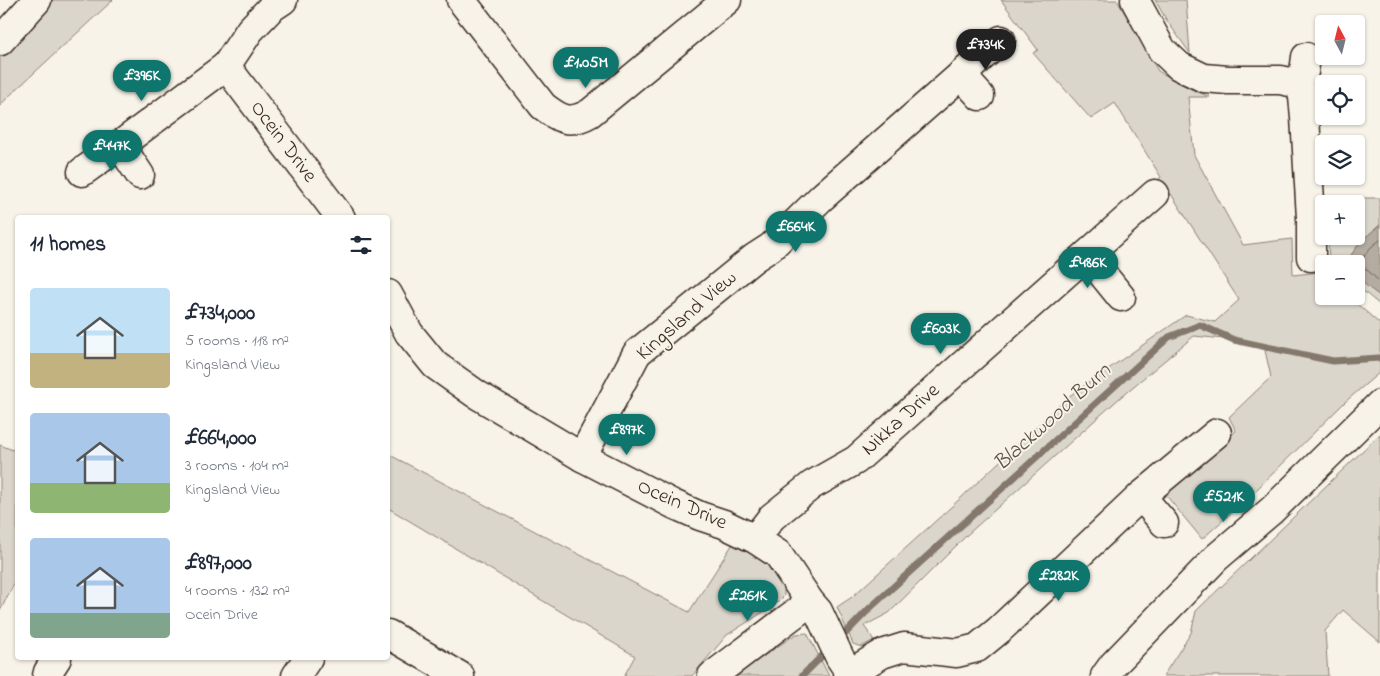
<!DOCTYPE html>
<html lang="en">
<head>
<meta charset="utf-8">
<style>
  :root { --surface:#fff; --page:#f6f6f7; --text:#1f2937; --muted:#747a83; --accent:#0f766e }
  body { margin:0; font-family:"Indie Flower",sans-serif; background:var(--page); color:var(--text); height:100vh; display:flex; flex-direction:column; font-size:19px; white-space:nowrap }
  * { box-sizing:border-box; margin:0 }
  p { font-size:16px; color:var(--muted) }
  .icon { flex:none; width:28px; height:28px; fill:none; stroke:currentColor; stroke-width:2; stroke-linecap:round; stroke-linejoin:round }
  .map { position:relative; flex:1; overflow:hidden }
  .side { position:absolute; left:15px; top:215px; width:375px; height:445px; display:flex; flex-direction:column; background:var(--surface); border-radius:5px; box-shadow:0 1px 4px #0004 }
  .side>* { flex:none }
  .needle { width:32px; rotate:353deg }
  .tools { position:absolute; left:1315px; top:15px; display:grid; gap:10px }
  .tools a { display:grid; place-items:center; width:50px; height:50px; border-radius:5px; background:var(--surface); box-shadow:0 1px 4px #0004; font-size:25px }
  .price { position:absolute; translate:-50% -42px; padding:0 11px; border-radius:18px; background:var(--accent); color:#fff; font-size:16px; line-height:32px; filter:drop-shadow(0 1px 2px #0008) }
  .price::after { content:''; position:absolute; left:50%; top:30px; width:15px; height:11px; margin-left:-8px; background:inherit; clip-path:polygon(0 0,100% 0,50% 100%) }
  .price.on { background:#222; color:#fff }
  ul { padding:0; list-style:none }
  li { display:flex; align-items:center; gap:15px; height:125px; padding:0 15px }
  li span { display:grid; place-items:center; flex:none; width:140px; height:100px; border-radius:5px; color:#555 }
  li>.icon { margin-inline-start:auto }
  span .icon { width:60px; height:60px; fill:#fffc; stroke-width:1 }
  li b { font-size:21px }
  h2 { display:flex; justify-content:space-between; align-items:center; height:60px; padding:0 15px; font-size:21px }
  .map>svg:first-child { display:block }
  .green { fill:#dbd6cb; stroke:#8b8074 }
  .water { fill:#b4aca0; stroke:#84786c }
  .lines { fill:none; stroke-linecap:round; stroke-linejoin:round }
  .shore { stroke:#6b5e52; stroke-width:1 }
  .stream { stroke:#84786c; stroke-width:7 }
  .minor-casing { stroke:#3b2a1e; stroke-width:31 }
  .major-casing { stroke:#3b2a1e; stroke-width:31 }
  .minor { stroke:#f7f3e8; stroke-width:28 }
  .major { stroke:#f7f3e8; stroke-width:28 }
  .labels { text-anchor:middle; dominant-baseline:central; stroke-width:4; stroke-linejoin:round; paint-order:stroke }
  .street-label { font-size:21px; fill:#3b2a1e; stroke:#f7f3e8 }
  .water-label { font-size:22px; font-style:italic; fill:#5f5145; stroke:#f7f3e8 }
</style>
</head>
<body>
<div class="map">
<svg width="1380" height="676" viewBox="0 0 1380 676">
  <rect width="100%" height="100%" fill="#f7f3e8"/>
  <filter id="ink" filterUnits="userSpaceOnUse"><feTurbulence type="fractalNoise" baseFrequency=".02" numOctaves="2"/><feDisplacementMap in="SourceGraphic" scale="10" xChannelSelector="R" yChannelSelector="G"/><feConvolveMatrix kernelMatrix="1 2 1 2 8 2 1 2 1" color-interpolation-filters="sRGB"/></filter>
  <g filter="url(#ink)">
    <g class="green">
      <polygon points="49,0 113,0 7,98 0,106 0,54"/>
      <polygon points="1001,0 1117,0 1158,71 1189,88 1210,97 1188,97 1194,155 1243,245 1292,239 1293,275 1320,272 1324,275 1324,296 1348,296 1380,324 1380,372 1345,402 1248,498 1202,539 1165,494 1236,431 1229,417 1271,377 1264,346 1234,340 1194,336 1123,395 968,534 889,613 864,626 874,640 861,647 853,644 837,607 852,597 962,497 1068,397 1186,315 1215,322 1239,300 1171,194 1168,197 1156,182 1161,177 1115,103 1091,119 1033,53 1038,50"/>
      <polygon points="1155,0 1186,0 1190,53 1167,21"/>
      <polygon points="1360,198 1380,198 1380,225 1361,241 1349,258 1352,264 1330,264 1329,263 1328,236 1356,236"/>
      <path d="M1356,272c5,10 15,17 24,24v9l-24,-20z"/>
      <polygon points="1380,434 1380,642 1343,610 1325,631 1328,676 1163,676 1191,633 1196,611"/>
      <polygon points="0,445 18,452 17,578 0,611"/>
      <polygon points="388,454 689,612 734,542 765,562 784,587 784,596 776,604 727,635 692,676 624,676 635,656 388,508"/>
      <polygon points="807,633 829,676 737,676 746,668 796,634"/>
    </g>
    <path class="water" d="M1380,225v71c-8,-6 -21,-14 -24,-24 0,0 0,-8 0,-8h-4l-3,-6 12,-17z"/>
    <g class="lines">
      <path class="shore" d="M1380,240c-9,7 -18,13 -17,26l17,16"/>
      <g class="stream">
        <polyline points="839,640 870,608 1169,337 1200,325 1234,340 1333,361 1379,358 1380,359"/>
        <polyline points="802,676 829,649"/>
      </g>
      <defs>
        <g id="minor">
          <path d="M461,0l82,106c17,13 26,19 47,7l137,-113"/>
          <polyline points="1135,0 1162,50 1179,66 1204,78 1228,80 1280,80 1295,83 1301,89 1303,97 1305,117 1311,218 1311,257"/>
          <polyline points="0,41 37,0"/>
          <polyline points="226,66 341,218"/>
          <polyline points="961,75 980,96"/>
          <polyline points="1295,83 1304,72 1306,57"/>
          <polyline points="120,145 140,175"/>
          <polyline points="82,172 120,145 226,66 250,30 271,8 283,0"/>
          <polyline points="1087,255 1121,297"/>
          <polyline points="388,294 409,333 435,365 476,394 582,457 673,504 700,516 724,524 755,539 778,554 810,602 818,611 840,658 852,676"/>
          <polyline points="582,457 637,353 754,258 771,247 822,197 1001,40"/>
          <polyline points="1141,496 1164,523"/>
          <polyline points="755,539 772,517 812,485 856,460 1155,194"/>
          <polyline points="388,634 460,676"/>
          <polyline points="850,673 882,654 904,647 957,653 977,648 999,630 1141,496 1217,433"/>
          <polyline points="47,676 48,672 57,658"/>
          <polyline points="296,676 308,658"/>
          <polyline points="712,676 810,602"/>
        </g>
        <polyline id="major" points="1105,676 1113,665 1216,558 1272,510 1380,404"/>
      </defs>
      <use href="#minor" class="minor-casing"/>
      <use href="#major" class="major-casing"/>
      <use href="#minor" class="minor"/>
      <use href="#major" class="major"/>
    </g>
  </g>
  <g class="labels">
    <g class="street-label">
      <text transform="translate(283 142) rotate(53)">Ocein Drive</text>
      <text transform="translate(687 316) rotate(-41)">Kingsland View</text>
      <text transform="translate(901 420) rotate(-42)">Nikka Drive</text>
      <text transform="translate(682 505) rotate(24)">Ocein Drive</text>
    </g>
    <g class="water-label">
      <text transform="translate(1053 418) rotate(-42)">Blackwood Burn</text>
    </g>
  </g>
</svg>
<div class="tools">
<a><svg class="needle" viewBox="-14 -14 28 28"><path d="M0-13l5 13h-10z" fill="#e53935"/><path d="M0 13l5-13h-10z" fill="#747a83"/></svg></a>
<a><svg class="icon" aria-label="locate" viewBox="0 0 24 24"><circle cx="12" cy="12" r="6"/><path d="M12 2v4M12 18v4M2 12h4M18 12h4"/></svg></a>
<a><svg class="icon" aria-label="layers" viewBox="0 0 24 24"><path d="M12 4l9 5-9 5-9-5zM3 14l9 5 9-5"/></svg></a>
<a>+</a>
<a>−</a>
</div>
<b class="price on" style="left:986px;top:71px">£734K</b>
<b class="price" style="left:586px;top:89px">£1.05M</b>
<b class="price" style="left:142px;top:102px">£396K</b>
<b class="price" style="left:112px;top:172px">£447K</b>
<b class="price" style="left:796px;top:253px">£664K</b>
<b class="price" style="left:1088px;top:289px">£486K</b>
<b class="price" style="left:941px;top:355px">£603K</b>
<b class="price" style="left:627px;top:456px">£897K</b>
<b class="price" style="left:1224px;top:523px">£521K</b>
<b class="price" style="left:1059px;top:602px">£282K</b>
<b class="price" style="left:748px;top:622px">£261K</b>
<section class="side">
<h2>11 homes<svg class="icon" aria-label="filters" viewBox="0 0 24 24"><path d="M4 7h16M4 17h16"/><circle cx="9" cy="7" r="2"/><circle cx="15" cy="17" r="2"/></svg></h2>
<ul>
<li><span style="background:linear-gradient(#bfe0f5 65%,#c2b280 0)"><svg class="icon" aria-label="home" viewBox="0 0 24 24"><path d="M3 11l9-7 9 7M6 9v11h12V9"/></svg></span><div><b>£734,000</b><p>5 rooms · 118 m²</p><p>Kingsland View</p></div></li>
<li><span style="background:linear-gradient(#a9c7e8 70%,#8fb573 0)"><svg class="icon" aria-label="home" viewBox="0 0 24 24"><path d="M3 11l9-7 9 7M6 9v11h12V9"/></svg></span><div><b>£664,000</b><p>3 rooms · 104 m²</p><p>Kingsland View</p></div></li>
<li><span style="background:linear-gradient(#a9c7e8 75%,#7fa58c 0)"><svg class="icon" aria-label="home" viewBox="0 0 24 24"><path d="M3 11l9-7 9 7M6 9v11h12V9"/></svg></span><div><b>£897,000</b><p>4 rooms · 132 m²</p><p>Ocein Drive</p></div></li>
</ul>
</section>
</div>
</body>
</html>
